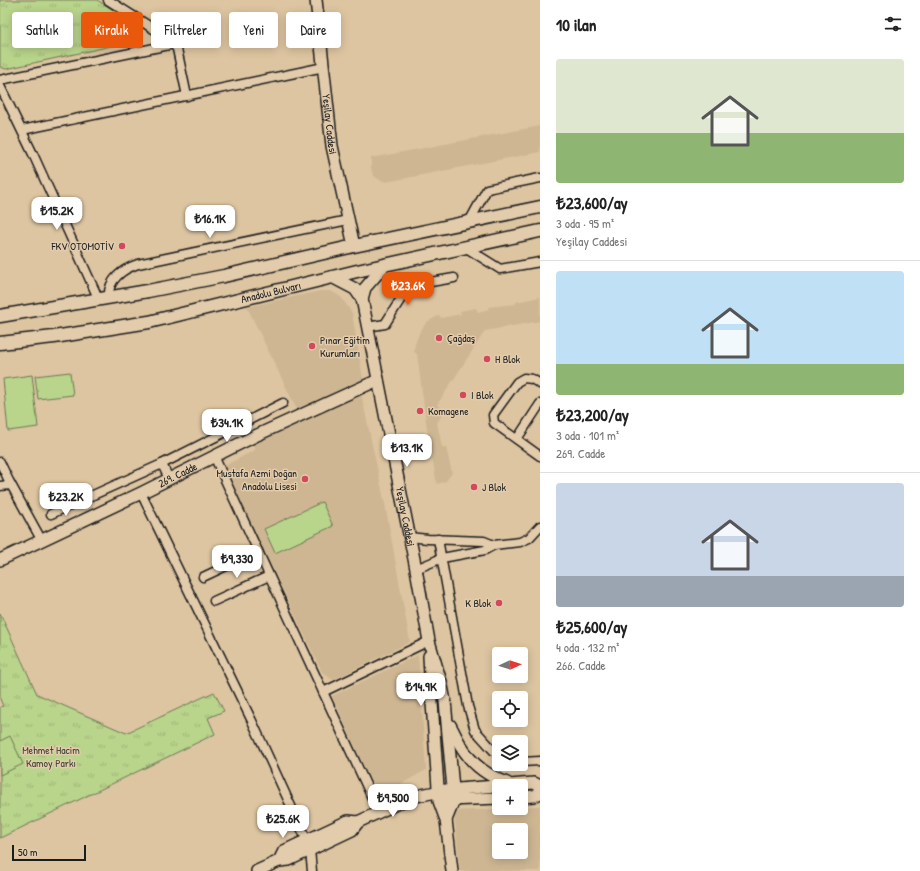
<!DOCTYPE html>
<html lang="tr">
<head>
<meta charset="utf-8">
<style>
  :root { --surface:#fff; --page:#f6f6f6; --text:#222; --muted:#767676; --line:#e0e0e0; --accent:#ea580c }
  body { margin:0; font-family:"Patrick Hand",sans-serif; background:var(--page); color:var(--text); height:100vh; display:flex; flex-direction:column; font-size:15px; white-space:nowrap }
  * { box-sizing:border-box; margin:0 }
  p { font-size:13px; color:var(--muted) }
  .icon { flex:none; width:22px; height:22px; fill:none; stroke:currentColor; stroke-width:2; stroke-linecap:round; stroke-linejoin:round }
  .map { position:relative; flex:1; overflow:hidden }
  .side { display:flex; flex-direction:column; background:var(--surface); width:380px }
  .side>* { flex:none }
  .guide { position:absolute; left:12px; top:12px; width:380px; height:36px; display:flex; gap:8px }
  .needle { width:26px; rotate:86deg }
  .fabs { position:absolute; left:492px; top:647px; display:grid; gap:8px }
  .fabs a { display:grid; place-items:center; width:36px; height:36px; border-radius:4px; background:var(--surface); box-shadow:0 2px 10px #0003; font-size:20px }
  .scale { position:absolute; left:12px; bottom:10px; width:74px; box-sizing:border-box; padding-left:4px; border:2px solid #1c1c1c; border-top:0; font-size:11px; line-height:14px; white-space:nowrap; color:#1c1c1c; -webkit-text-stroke:3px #e3ccac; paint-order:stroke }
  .price { position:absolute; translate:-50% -34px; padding:0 9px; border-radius:8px; background:#fff; color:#222; font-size:13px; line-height:26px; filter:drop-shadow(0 1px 2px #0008) }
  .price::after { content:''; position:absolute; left:50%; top:24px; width:12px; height:9px; margin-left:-6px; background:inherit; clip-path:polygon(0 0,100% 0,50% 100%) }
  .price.active { background:var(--accent); color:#fff }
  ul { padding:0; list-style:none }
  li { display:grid; align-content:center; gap:8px; height:212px; padding:0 16px }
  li+li { border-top:1px solid var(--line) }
  li span { display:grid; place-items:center; height:124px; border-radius:4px; color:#555 }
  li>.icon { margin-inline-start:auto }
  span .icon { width:72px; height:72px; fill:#fffc; stroke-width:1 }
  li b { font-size:17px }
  h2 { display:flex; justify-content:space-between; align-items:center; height:48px; padding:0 16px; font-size:17px }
  .pill { padding:0 14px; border-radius:4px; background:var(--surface); box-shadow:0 2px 10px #0003; font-size:14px; line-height:36px }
  .pill.active { background:var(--accent); color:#fff }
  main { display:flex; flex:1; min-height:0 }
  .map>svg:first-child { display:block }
  .built { fill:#ceb692; fill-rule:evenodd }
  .grass { fill:url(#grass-tufts); stroke:#6a7854 }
  .pitch { fill:#b9d48b; stroke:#6a7854 }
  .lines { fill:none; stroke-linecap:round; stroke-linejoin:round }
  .street-casing { stroke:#1c1c1c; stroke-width:11 }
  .secondary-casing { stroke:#1c1c1c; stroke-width:14 }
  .primary-casing { stroke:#1c1c1c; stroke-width:15 }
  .street { stroke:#e3ccac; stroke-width:8 }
  .secondary { stroke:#e3ccac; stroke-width:11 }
  .primary { stroke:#e3ccac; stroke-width:12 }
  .poi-dot { fill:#d1495b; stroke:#e3ccac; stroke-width:1.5 }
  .labels { text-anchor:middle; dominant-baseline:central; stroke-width:3; stroke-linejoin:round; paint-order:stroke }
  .street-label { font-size:11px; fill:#1c1c1c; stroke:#e3ccac }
  .poi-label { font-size:11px; fill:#1c1c1c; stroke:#e3ccac; text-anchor:start }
  .park-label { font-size:11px; fill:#3b4132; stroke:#e3ccac }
</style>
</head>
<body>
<main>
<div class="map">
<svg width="540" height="871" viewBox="0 0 540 871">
  <defs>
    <pattern id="grass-tufts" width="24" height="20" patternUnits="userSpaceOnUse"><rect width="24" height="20" fill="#b9d48b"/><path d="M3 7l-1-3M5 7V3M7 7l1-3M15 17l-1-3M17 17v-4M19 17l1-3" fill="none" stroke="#9eb577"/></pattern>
  </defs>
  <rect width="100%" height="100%" fill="#dec5a1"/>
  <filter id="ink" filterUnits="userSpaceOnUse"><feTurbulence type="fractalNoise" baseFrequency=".025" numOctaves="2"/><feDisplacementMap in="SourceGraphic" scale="8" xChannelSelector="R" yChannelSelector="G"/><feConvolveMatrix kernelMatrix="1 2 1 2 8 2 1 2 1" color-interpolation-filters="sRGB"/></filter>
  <g filter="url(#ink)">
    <g class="built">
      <polygon points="540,126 540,152 386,182 378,179 373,175 371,168 371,158"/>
      <polygon points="320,291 331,291 341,297 352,313 363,379 298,412 247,307"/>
      <polygon points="540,297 540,321 485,331 437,405 440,407 437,412 442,415 437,423 442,447 446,447 452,473 446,481 437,484 428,436 417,354 414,352 415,344 420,331 427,322 438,316 440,316 441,318 461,314 460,311 476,308 478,312 489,309 488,307 516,304 516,302"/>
      <polygon points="361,393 386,509 410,642 333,680 322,672 224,466 255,450 252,442"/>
      <polygon points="418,655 426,770 378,797 332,696"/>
      <path d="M540,806v65h-80l-6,-60 67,-3v-1zM499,830h22v22h-22z"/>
    </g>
    <g class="grass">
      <polygon points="0,0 97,0 137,25 141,28 142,36 139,40 6,69 0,67"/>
      <polygon points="0,613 37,694 126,733 214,692 224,711 208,718 215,734 0,838 0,707 3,706 0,699"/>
    </g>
    <g class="pitch">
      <polygon points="70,372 73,395 38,399 35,376"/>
      <polygon points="32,375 38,427 8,431 3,379"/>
      <polygon points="322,502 333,526 275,553 264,529"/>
      <polygon points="10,736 23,764 0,775 0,741"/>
    </g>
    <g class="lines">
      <defs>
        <g id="street">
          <polyline points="108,0 171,40 177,49 187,96"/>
          <polyline points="0,80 174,44"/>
          <polyline points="0,86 33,154 99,300"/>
          <polyline points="22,130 324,67"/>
          <polyline points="469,222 487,189 540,178"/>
          <polyline points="465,247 500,269 540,262"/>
          <path d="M109,298c-2,-18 14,-29 29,-34l210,-44"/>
          <polyline points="367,327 385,324 407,289 413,285 454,278"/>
          <polyline points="540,384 532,379 524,378 517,382 493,415 494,423 540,456"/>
          <polyline points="517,439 540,404"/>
          <polyline points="214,456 379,813"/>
          <polyline points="0,462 9,481 42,541"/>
          <polyline points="162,464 169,479"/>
          <polyline points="0,486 11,485"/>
          <polyline points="141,493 252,721 307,841 310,850 312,871"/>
          <polyline points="51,514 162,464 283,403"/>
          <polyline points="409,537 428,539 484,541 494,545 520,542 529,538 540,526"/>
          <polyline points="438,539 468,706 475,730 494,751 499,753"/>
          <polyline points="416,569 442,558 485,550 494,545"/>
          <polyline points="203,577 258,551"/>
          <polyline points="214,601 269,576"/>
          <polyline points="323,692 429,641"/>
          <polyline points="521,762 540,761"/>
        </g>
        <g id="secondary">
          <path id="s1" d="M316,0l16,146 22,100"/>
          <path id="s2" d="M332,277l23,12 7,10 54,270 13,72 12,41 4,19 9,99 -8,20"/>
          <polyline points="362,299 365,288 386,264"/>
          <path id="s3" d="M0,560l141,-67 114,-57 123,-56"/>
          <polyline points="429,656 430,675 439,801 446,820 452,871"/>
          <path d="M450,725c5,9 9,19 15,27 10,15 26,25 42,31"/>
          <polyline points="521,797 534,796 540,793"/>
          <polyline points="448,800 499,798"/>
          <polyline points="279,861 284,851 348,821 358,822"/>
          <polyline points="257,871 279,861 289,860 352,830 358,822 409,798 421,795 446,790 534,783 540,786"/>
        </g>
        <g id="primary">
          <polyline points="0,316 148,291 224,276 354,246 540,207"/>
          <path id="s4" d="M0,343l54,-6 95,-15 208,-51 183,-40"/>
        </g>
      </defs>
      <use href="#street" class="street-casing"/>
      <use href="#secondary" class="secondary-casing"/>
      <use href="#primary" class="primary-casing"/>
      <use href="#street" class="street"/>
      <use href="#secondary" class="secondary"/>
      <use href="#primary" class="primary"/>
    </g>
  </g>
  <g class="poi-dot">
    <circle cx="122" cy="246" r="4"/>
    <circle cx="439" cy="338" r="4"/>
    <circle cx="312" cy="346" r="4"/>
    <circle cx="487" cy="359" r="4"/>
    <circle cx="463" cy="395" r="4"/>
    <circle cx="420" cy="411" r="4"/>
    <circle cx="305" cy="479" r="4"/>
    <circle cx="474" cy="487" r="4"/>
    <circle cx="499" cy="603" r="4"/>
  </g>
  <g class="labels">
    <g class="street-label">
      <text stroke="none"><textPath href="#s1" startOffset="125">Yeşilay Caddesi</textPath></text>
      <text stroke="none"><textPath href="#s4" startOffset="276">Anadolu Bulvarı</textPath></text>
      <text stroke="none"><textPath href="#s3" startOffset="197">269. Cadde</textPath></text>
      <text stroke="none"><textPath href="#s2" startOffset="260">Yeşilay Caddesi</textPath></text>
    </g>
    <g class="poi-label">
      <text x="114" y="246" text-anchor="end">FKV OTOMOTİV</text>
      <text x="447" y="338">Çağdaş</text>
      <text x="320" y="340">Pınar Eğitim<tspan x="320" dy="13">Kurumları</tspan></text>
      <text x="495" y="359">H Blok</text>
      <text x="471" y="395">I Blok</text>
      <text x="428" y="411">Komagene</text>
      <text x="297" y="473" text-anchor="end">Mustafa Azmi Doğan<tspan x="297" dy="13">Anadolu Lisesi</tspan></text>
      <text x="482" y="487">J Blok</text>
      <text x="491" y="603" text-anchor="end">K Blok</text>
    </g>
    <g class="park-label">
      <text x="51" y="750">Mehmet Hacim<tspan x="51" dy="13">Kamoy Parkı</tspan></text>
    </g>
  </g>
</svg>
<div class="fabs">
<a><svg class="needle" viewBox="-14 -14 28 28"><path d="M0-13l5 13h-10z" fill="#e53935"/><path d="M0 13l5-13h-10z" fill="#767676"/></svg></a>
<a><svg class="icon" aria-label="locate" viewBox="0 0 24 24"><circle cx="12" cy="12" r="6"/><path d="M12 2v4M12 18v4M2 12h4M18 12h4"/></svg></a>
<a><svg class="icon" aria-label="layers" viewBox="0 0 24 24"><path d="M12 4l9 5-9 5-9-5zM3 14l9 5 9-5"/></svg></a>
<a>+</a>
<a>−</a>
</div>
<div class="scale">50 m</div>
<b class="price" style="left:57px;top:231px">₺15.2K</b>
<b class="price" style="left:210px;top:239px">₺16.1K</b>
<b class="price active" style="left:408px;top:306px">₺23.6K</b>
<b class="price" style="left:227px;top:443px">₺34.1K</b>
<b class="price" style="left:407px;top:468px">₺13.1K</b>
<b class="price" style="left:66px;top:517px">₺23.2K</b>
<b class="price" style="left:237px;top:579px">₺9,330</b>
<b class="price" style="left:421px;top:707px">₺14.9K</b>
<b class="price" style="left:393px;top:818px">₺9,500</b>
<b class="price" style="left:283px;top:839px">₺25.6K</b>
<div class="guide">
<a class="pill">Satılık</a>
<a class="pill active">Kiralık</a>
<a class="pill">Filtreler</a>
<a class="pill">Yeni</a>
<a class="pill">Daire</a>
</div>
</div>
<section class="side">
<h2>10 ilan<svg class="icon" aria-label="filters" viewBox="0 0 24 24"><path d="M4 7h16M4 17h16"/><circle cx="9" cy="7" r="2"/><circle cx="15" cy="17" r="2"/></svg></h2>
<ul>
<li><span style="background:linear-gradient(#dfe7d0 60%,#8fb573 0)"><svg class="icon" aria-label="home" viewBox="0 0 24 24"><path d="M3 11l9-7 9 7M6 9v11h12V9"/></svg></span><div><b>₺23,600/ay</b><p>3 oda · 95 m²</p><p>Yeşilay Caddesi</p></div></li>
<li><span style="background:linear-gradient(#bfe0f5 75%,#8fb573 0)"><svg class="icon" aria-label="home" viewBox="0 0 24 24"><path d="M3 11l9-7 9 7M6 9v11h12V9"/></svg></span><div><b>₺23,200/ay</b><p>3 oda · 101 m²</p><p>269. Cadde</p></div></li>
<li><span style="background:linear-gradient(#c9d6e8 75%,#9aa5b1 0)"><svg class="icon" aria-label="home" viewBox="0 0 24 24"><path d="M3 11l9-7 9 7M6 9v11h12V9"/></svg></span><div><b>₺25,600/ay</b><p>4 oda · 132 m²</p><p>266. Cadde</p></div></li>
</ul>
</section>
</main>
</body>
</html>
